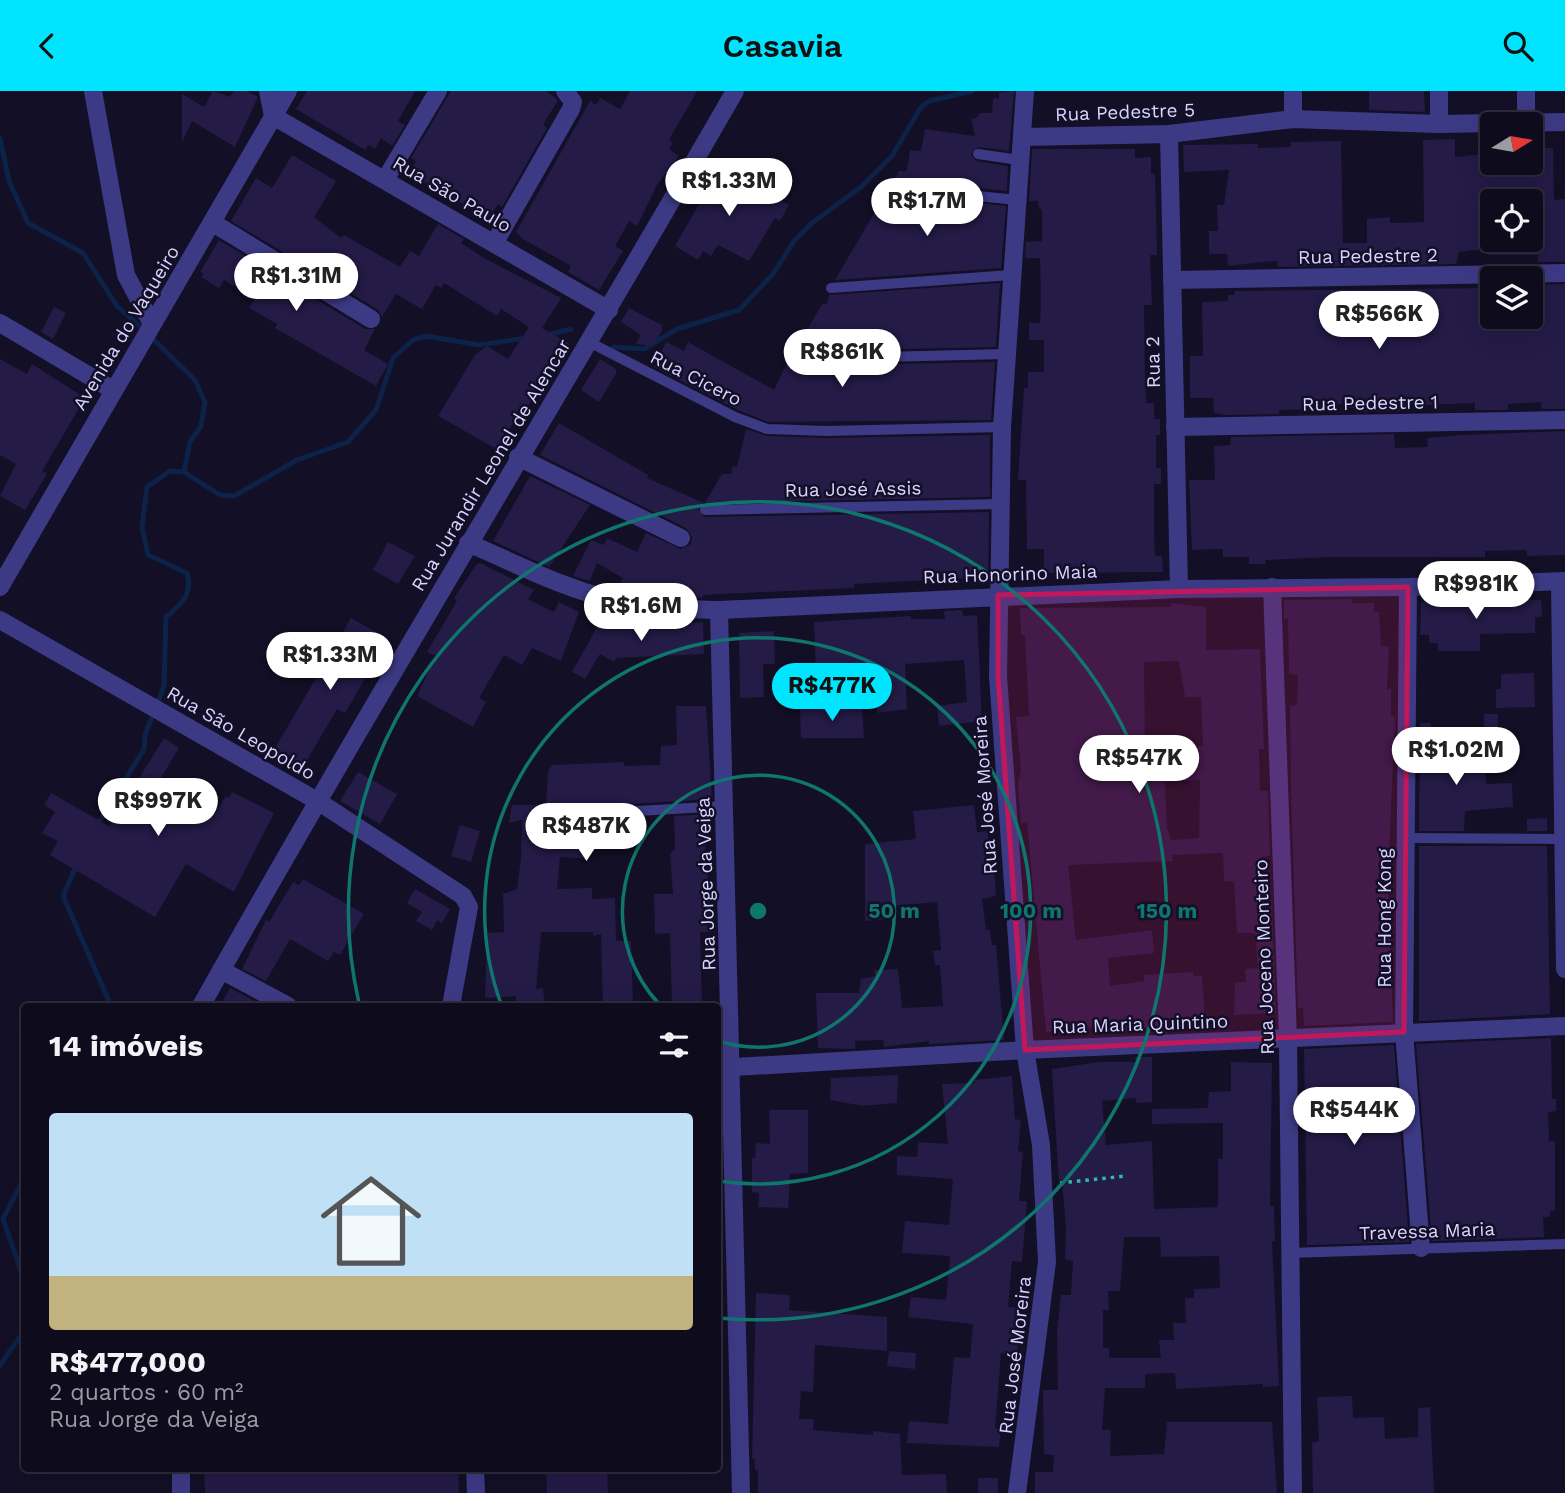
<!DOCTYPE html>
<html lang="pt">
<head>
<meta charset="utf-8">
<style>
  :root { --surface:#0e0b1c; --page:#1c1929; --text:#f1f3f6; --muted:#9b9ba3; --line:#2e2b3b; --accent:#00e5ff }
  body { margin:0; font-family:"Work Sans",sans-serif; background:var(--page); color:var(--text); height:100vh; display:flex; flex-direction:column; font-size:26px; white-space:nowrap }
  * { box-sizing:border-box; margin:0 }
  p { font-size:23px; color:var(--muted) }
  .icon { flex:none; width:38px; height:38px; fill:none; stroke:currentColor; stroke-width:2; stroke-linecap:round; stroke-linejoin:round }
  .map { position:relative; flex:1; overflow:hidden }
  .drawer { position:absolute; left:21px; top:912px; width:700px; height:469px; display:flex; flex-direction:column; background:var(--surface); border-radius:7px; box-shadow:0 7px 28px #0002,0 0 0 2px var(--line) }
  .drawer>* { flex:none }
  .needle { width:46px; rotate:79deg }
  .buttons { position:absolute; left:1480px; top:21px; display:grid; gap:14px }
  .buttons a { display:grid; place-items:center; width:63px; height:63px; border-radius:7px; background:var(--surface); box-shadow:0 7px 28px #0002,0 0 0 2px var(--line); font-size:35px }
  .price { position:absolute; translate:-50% -60px; padding:0 16px; border-radius:24px; background:#fff; color:#222; font-size:23px; line-height:46px; filter:drop-shadow(0 2px 4px #0008) }
  .price::after { content:''; position:absolute; left:50%; top:42px; width:21px; height:16px; margin-left:-10px; background:inherit; clip-path:polygon(0 0,100% 0,50% 100%) }
  .price.selected { background:var(--accent); color:#111 }
  ul { padding:0; list-style:none }
  li { display:grid; align-content:center; gap:14px; height:371px; padding:0 28px }
  li span { display:grid; place-items:center; height:217px; border-radius:7px; color:#555 }
  li>.icon { margin-inline-start:auto }
  span .icon { width:126px; height:126px; fill:#fffc; stroke-width:1 }
  li b { font-size:30px }
  h2 { display:flex; justify-content:space-between; align-items:center; height:84px; padding:0 28px; font-size:30px }
  header { display:flex; justify-content:space-between; align-items:center; height:91px; padding:0 28px; background:var(--accent); color:#111; font-size:32px; font-weight:600 }
  .map>svg:first-child { display:block }
  .lines { fill:none; stroke-linecap:round; stroke-linejoin:round }
  .stream { stroke:#0c2248; stroke-width:5 }
  .building { fill:#241b47; fill-rule:evenodd }
  .path { stroke:#2fb8b0; stroke-width:3.5; stroke-dasharray:3.5 5; stroke-linecap:butt }
  .service { stroke:#3d3a85; stroke-width:10 }
  .minor { stroke:#3d3a85; stroke-width:18 }
  .tertiary { stroke:#3d3a85; stroke-width:18 }
  .marked { fill:#c2185b; fill-opacity:0.2; stroke:#c2185b; stroke-width:5; stroke-linejoin:round }
  .ring { fill:none; stroke:#0f766e; stroke-width:3.5 }
  .labels { text-anchor:middle; dominant-baseline:central; stroke-width:5; stroke-linejoin:round; paint-order:stroke }
  .street-label { font-size:19px; fill:#d9d4ff; stroke:#130f26 }
  .centre { fill:#0f766e; stroke:#130f26; stroke-width:3.5 }
  .ring-label { font-size:21px; text-anchor:middle; font-weight:bold; fill:#0f766e; stroke:#130f26; stroke-width:5; stroke-linejoin:round; paint-order:stroke }
</style>
</head>
<body>
<header><svg class="icon" aria-label="back" viewBox="0 0 24 24"><path d="M15 5l-7 7 7 7"/></svg>Casavia<svg class="icon" aria-label="search" viewBox="0 0 24 24"><circle cx="10" cy="10" r="6"/><path d="M15 15l6 6"/></svg></header>
<div class="map">
<svg width="1565" height="1402" viewBox="0 0 1565 1402">
  <rect width="100%" height="100%" fill="#130f26"/>
  <g class="lines">
    <g class="stream">
      <polyline points="0,47 9,90 28,132 83,162 117,215 144,239"/>
      <polyline points="547,244 571,238"/>
      <polyline points="151,246 195,289 205,311 201,335 190,351 184,381"/>
      <polyline points="613,256 644,258 677,238 739,219 773,183 794,150 812,132 861,96 892,65 921,16 929,10 972,0"/>
      <path d="M98,733l46,-75 1,-14 19,-49 2,-69c16,-14 27,-22 21,-44l-39,-18 -6,-28 5,-40 23,-16 14,1 36,23 14,1 63,-36 51,-18 28,-32 17,-52 20,-18 13,-4 53,9 48,-7"/>
      <polyline points="77,773 63,805 111,915"/>
      <polyline points="24,1087 3,1128 24,1189"/>
      <polyline points="0,1274 24,1240"/>
    </g>
  </g>
  <g class="building">
    <polygon points="213,0 230,6 234,0 247,0 258,6 235,56 192,30 182,51 182,3 204,16"/>
    <polygon points="307,0 415,0 398,30 405,34 392,55 381,47 375,58 368,54 365,59 296,18"/>
    <polygon points="451,0 546,0 558,9 543,34 547,37 502,116 498,113 490,125 484,125 409,82 416,70 411,67"/>
    <polygon points="630,0 697,0 669,49 673,52 669,58 679,65 657,94 637,135 629,130 615,155 623,160 599,199 568,181 571,175 523,148 516,141 590,10 596,14 600,7 620,18"/>
    <polygon points="1014,0 1009,60 978,56 971,63 976,70 1008,75 1007,100 894,89 899,80 907,80 910,59 921,60 925,38 975,45 971,27 975,28 980,22 992,22 993,7 999,8 999,2"/>
    <polygon points="1369,0 1424,0 1425,21 1369,19"/>
    <path d="M1455,48v18l38,-4v10h38v-12h6v-3h16l1,52 11,-1v63h-27v-7h-49v-5h-16l-14,2 -3,12 -178,3 -1,-6 -16,1 -33,4 -1,-12h-18v-23h9l-1,-26h7l5,-35 -45,2 -1,-27 75,-1v4l33,-1v-5l50,-1 2,102h24v-24l23,-2v6l34,-1 -1,-82zM1493,101l15,4 29,-3v32l-6,1v14h-38z"/>
    <polygon points="1032,58 1135,58 1135,67 1151,66 1151,83 1155,83 1157,164 1150,164 1152,214 1144,214 1145,287 1146,312 1154,312 1154,328 1160,328 1160,344 1156,344 1156,377 1161,377 1161,393 1154,393 1154,443 1155,465 1162,465 1163,481 1044,482 1044,458 1027,458 1026,389 1018,389 1024,297 1028,297 1028,281 1044,281 1044,249 1029,249 1029,232 1040,232 1041,206 1040,167 1025,167 1026,151 1042,150 1042,118 1039,118 1038,110 1029,110"/>
    <polygon points="292,64 336,90 314,126 341,147 344,144 400,176 410,160 419,165 438,133 464,148 461,152 484,167 561,207 542,237 570,253 550,290 536,308 533,306 522,327 517,325 498,359 438,325 475,264 487,255 508,268 529,236 501,218 497,225 444,192 441,197 436,194 422,218 396,203 382,226 377,218 231,130 256,87 272,97"/>
    <polygon points="719,76 772,110 775,106 789,114 780,130 775,127 749,170 718,154 711,165 703,160 698,169 675,155 699,113 693,109 706,89 709,92"/>
    <polygon points="886,102 1006,115 1001,177 835,189"/>
    <polygon points="219,149 365,238 375,238 364,259 388,273 376,295 275,237 277,233 249,217 255,208 224,189 219,197 201,186 204,183 200,181"/>
    <polygon points="1000,192 996,256 799,260 800,251 822,213 827,213 829,204"/>
    <polygon points="1565,193 1565,318 1542,318 1541,311 1508,313 1508,319 1475,319 1475,312 1403,315 1403,320 1361,321 1361,317 1345,317 1345,313 1312,314 1312,318 1279,319 1279,323 1226,324 1214,322 1213,307 1190,307 1190,265 1203,265 1202,211 1228,210 1228,204 1234,204 1235,200 1493,197 1493,226 1531,226 1531,208 1539,207 1539,194"/>
    <polygon points="54,216 66,222 53,248 41,241"/>
    <polygon points="629,217 662,234 662,240 652,255 636,253 641,244 621,231"/>
    <polygon points="666,251 684,260 688,251 774,299 787,272 796,275 995,271 991,329 768,331 738,319 654,276"/>
    <polygon points="0,268 27,283 32,273 85,307 42,380 47,383 25,419 0,405 16,373 0,364"/>
    <polygon points="600,268 616,278 616,283 599,311 581,299"/>
    <polygon points="559,332 648,384 647,387 704,412 698,418 704,426 989,421 988,486 854,493 854,497 722,503 703,504 703,507 629,501 618,496 623,487 597,472 590,490 576,486 573,485 591,449 604,454 607,447 637,461 646,442 681,458 691,453 692,446 686,437 540,364"/>
    <polygon points="746,338 767,345 827,347 990,344 990,406 705,412 722,383 732,383 732,375 737,376"/>
    <polygon points="1565,340 1565,464 1527,465 1527,459 1485,460 1485,466 1331,466 1265,469 1266,473 1249,473 1249,466 1223,466 1223,458 1192,459 1189,389 1215,389 1214,355 1230,354 1231,346 1394,343 1395,357 1428,356 1427,347 1460,344"/>
    <polygon points="530,385 590,414 549,476 493,450"/>
    <polygon points="388,451 415,465 398,493 373,479"/>
    <polygon points="480,472 534,499 528,508 554,521 559,511 579,521 561,570 532,557 522,574 504,564 479,607 486,611 473,636 417,605 436,565 427,561 457,510 454,507 477,473"/>
    <polygon points="1352,508 1352,512 1374,512 1374,521 1379,521 1381,555 1389,555 1387,598 1391,598 1391,625 1395,626 1388,789 1393,931 1304,935 1303,917 1298,918 1291,699 1290,615 1297,614 1298,584 1289,583 1288,528 1284,528 1284,509"/>
    <polygon points="1541,509 1542,526 1535,526 1535,542 1480,543 1480,560 1438,560 1438,552 1429,552 1429,544 1420,544 1421,511"/>
    <path d="M1171,512l35,4v43l54,-1 4,100h-5l1,42h8l2,65 -9,1 1,32h9l5,124 -42,2 1,-33h11l-1,-13 13,-1 -3,-35h-18l-3,-51 -10,-1 -1,-28 -51,2 1,6 -105,4 8,75 76,-10 2,23 -46,5 2,28 34,-5v-6l49,-3v4h9l3,44 -20,1 1,6 -27,3 -61,3 -1,-6 -51,5 -19,-210 -6,1 -3,-38 3,-15 -5,-53 13,-1 -4,-81h-4l-1,-27 151,-1zM1179,570l6,36h16l2,49 -58,4 -1,-88zM1200,689l-1,58 -28,2 -4,-12 -2,-46z"/>
    <polygon points="962,519 963,525 977,524 982,630 939,635 937,615 967,611 964,569 905,573 907,618 877,622 875,582 861,583 860,578 816,581 814,531 911,525 911,528 945,528 944,520"/>
    <polygon points="351,527 388,548 345,622 337,618 300,681 271,664"/>
    <polygon points="601,529 615,536 703,531 704,563 616,567 614,571 600,563 585,588 572,581"/>
    <polygon points="774,540 775,573 763,573 764,606 740,607 739,542"/>
    <polygon points="1534,582 1535,616 1496,617 1496,598 1501,598 1501,583"/>
    <polygon points="676,615 706,615 712,708 533,719 526,726 533,733 590,730 589,768 560,766 557,798 592,797 592,808 615,807 616,850 631,850 633,915 603,915 601,843 593,845 593,841 541,841 536,898 543,897 545,915 517,915 516,905 485,907 487,842 504,841 503,803 517,798 521,767 522,729 509,732 512,714 546,714 548,680 552,674 624,671 624,675 660,674 661,655 677,654"/>
    <polygon points="862,617 864,647 801,647 800,618"/>
    <rect x="1484" y="623" width="14" height="26"/>
    <polygon points="1420,632 1431,632 1431,637 1441,641 1441,644 1432,644 1434,676 1471,678 1470,641 1484,640 1486,693 1512,692 1513,716 1465,720 1464,740 1419,740"/>
    <polygon points="164,647 179,657 159,690 215,723 226,705 229,707 232,701 274,722 234,801 186,773 155,826 50,764 58,750 42,742 55,721 44,714 51,702 109,735"/>
    <polygon points="358,681 397,703 380,733 340,710"/>
    <polygon points="974,714 977,741 988,740 988,757 993,757 996,805 982,808 986,839 990,839 992,854 996,854 1004,949 929,953 929,950 884,956 883,949 855,950 855,958 818,957 816,902 859,902 861,888 875,885 874,879 898,878 902,917 943,915 940,874 935,874 933,860 941,859 937,811 891,815 892,828 865,830 865,753 916,748 913,720"/>
    <polygon points="710,723 710,729 703,730 713,841 700,841 702,915 672,915 670,842 655,843 654,803 673,803 670,763 675,758 674,725"/>
    <polygon points="1547,727 1547,740 1527,740 1527,728"/>
    <polygon points="460,734 480,740 471,771 451,765"/>
    <polygon points="1419,755 1547,755 1550,923 1419,930"/>
    <polygon points="303,788 364,823 340,864 334,861 328,870 290,848 266,890 242,878 266,829 269,831 293,791 299,794"/>
    <polygon points="415,798 450,818 442,832 437,829 432,839 416,830 422,821 407,812"/>
    <polygon points="230,897 255,910 252,915 220,915"/>
    <polygon points="1551,947 1552,1008 1556,1008 1556,1020 1548,1022 1549,1050 1555,1050 1555,1120 1550,1120 1550,1126 1543,1126 1544,1146 1432,1150 1416,953"/>
    <polygon points="1394,954 1409,1151 1307,1154 1304,958"/>
    <path d="M1135,966h17v45l-16,1v-5l-34,3 4,44 46,-4 2,68 64,-2v-48h5v-36l-71,1v-15l56,-1 1,-16 22,-1v-29l41,1 -2,143h4l1,35h-3l7,145 -16,1v-3l-87,5 -1,-16 -30,1v14h-40l-3,42h9l-1,26 54,-2 3,-32h105l5,71h-242v-21h18l1,-17 -10,-1 -1,-64h15l-1,-59 4,-36h10l2,-34 -8,-2 1,-31 -4,-48 -3,1 -1,-13 -6,-99 47,-7h37zM1124,1146h36l1,20 58,-1 1,32 -26,1v9h-9l1,25h-13l1,17h-15l2,18h-52v-10h-6v-38h6l-1,-19h12z"/>
    <polygon points="898,984 897,1012 863,1015 830,1009 831,987"/>
    <polygon points="1012,985 1015,1028 1021,1029 1018,1060 1023,1061 1019,1110 1027,1110 1022,1171 1012,1170 1008,1216 1022,1217 1017,1264 1001,1262 995,1337 1001,1338 999,1356 907,1352 909,1330 948,1333 954,1266 970,1267 973,1233 908,1226 911,1206 946,1209 950,1165 902,1162 905,1130 949,1134 953,1088 897,1084 897,1065 917,1066 918,1051 948,1053 942,993 975,992 974,989"/>
    <polygon points="769,1019 808,1019 808,1082 790,1083 788,1117 758,1116 759,1102 752,1101 752,1067 755,1067 756,1052 770,1053"/>
    <polygon points="756,1202 790,1204 789,1219 887,1226 887,1260 815,1254 813,1301 801,1300 799,1328 814,1328 813,1339 873,1344 873,1340 900,1343 902,1384 946,1383 947,1402 758,1402 758,1379 755,1379 755,1368 752,1368"/>
    <polygon points="889,1260 916,1262 915,1278 887,1275"/>
    <polygon points="1352,1305 1353,1327 1384,1326 1385,1348 1418,1346 1418,1317 1430,1316 1434,1402 1313,1402 1312,1352 1319,1350 1317,1306"/>
    <polygon points="251,1377 458,1377 459,1402 205,1402 204,1380 251,1380"/>
    <polygon points="546,1377 607,1377 608,1402 547,1402"/>
    <rect x="978" y="1387" width="20" height="15"/>
  </g>
  <g class="lines">
    <polyline class="path" points="1060,1092 1126,1085"/>
    <g class="service">
      <polyline points="978,63 1019,69"/>
      <polyline points="890,96 1017,109"/>
      <polyline points="831,197 1011,184"/>
      <polyline points="589,251 735,326 767,338 827,340 1002,336"/>
      <polyline points="796,268 1006,263"/>
      <polyline points="705,419 1001,413"/>
      <polyline points="533,726 725,715"/>
      <polyline points="1406,747 1563,748"/>
      <polyline points="1290,1162 1565,1153"/>
    </g>
    <g class="minor">
      <polyline points="93,0 126,184 152,233"/>
      <polyline points="268,0 273,25 609,219"/>
      <polyline points="1439,0 1439,33"/>
      <polyline points="1526,0 1526,32"/>
      <polyline points="1293,28 1293,0"/>
      <polyline points="1169,43 1179,498"/>
      <polyline points="1023,46 1169,43 1293,28 1439,33 1565,31"/>
      <polyline points="385,89 438,0"/>
      <polyline points="213,132 371,228"/>
      <polyline points="495,151 571,18 573,11 565,0"/>
      <polyline points="1172,189 1565,182"/>
      <polyline points="0,232 113,299"/>
      <polyline points="1175,336 1565,329"/>
      <polyline points="518,366 681,447"/>
      <path d="M468,452c49,21 98,47 150,58 34,8 67,8 101,9l460,-21 229,-2 157,-6"/>
      <polyline points="1560,491 1565,878"/>
      <polyline points="1272,496 1288,948 1293,1402"/>
      <polyline points="1408,496 1404,941 1421,1157"/>
      <polyline points="719,519 741,1402"/>
      <polyline points="0,529 319,711 463,805 469,816 451,915"/>
      <polyline points="221,879 288,915"/>
      <path d="M201,915c173,-308 358,-609 534,-915"/>
      <polyline points="718,977 1025,959 1565,935"/>
      <polyline points="181,1377 181,1402"/>
      <polyline points="475,1377 476,1402"/>
      <polyline points="1017,1402 1047,1171 1041,1054 1025,959 998,585 1002,336 1025,0"/>
    </g>
    <polyline class="tertiary" points="0,496 288,0"/>
  </g>
  <path class="marked" d="M1408,496l-4,445 -379,18 -27,-374v-81z"/>
  <g class="ring">
    <path d="M660 914A136 136 0 1 1 718 950"/>
    <path d="M501 913A273 273 0 1 1 718 1090"/>
    <path d="M359 912A409 409 0 1 1 719 1227"/>
  </g>
  <g class="labels">
    <g class="street-label">
      <text transform="translate(1125 21) rotate(-2)">Rua Pedestre 5</text>
      <text transform="translate(452 103) rotate(30)">Rua São Paulo</text>
      <text transform="translate(1368 165) rotate(-1)">Rua Pedestre 2</text>
      <text transform="translate(126 237) rotate(-59)">Avenida do Vaqueiro</text>
      <text transform="translate(1153 271) rotate(-91)">Rua 2</text>
      <text transform="translate(696 287) rotate(27)">Rua Cicero</text>
      <text transform="translate(1370 312) rotate(-1)">Rua Pedestre 1</text>
      <text transform="translate(491 374) rotate(-59)">Rua Jurandir Leonel de Alencar</text>
      <text transform="translate(853 398) rotate(-1)">Rua José Assis</text>
      <text transform="translate(1010 483) rotate(-2)">Rua Honorino Maia</text>
      <text transform="translate(241 642) rotate(30)">Rua São Leopoldo</text>
      <text transform="translate(985 704) rotate(-94)">Rua José Moreira</text>
      <text transform="translate(706 793) rotate(-92)">Rua Jorge da Veiga</text>
      <text transform="translate(1384 827) rotate(-90)">Rua Hong Kong</text>
      <text transform="translate(1264 866) rotate(-92)">Rua Joceno Monteiro</text>
      <text transform="translate(1140 933) rotate(-2)">Rua Maria Quintino</text>
      <text transform="translate(1427 1140) rotate(-2)">Travessa Maria</text>
      <text transform="translate(1015 1264) rotate(-83)">Rua José Moreira</text>
    </g>
  </g>
  <circle cx="758" cy="820" r="10" class="centre"/>
  <g class="ring-label">
    <text x="894" y="827">50 m</text>
    <text x="1031" y="827">100 m</text>
    <text x="1167" y="827">150 m</text>
  </g>
</svg>
<div class="buttons">
<a><svg class="needle" viewBox="-14 -14 28 28"><path d="M0-13l5 13h-10z" fill="#e53935"/><path d="M0 13l5-13h-10z" fill="#9b9ba3"/></svg></a>
<a><svg class="icon" aria-label="locate" viewBox="0 0 24 24"><circle cx="12" cy="12" r="6"/><path d="M12 2v4M12 18v4M2 12h4M18 12h4"/></svg></a>
<a><svg class="icon" aria-label="layers" viewBox="0 0 24 24"><path d="M12 4l9 5-9 5-9-5zM3 14l9 5 9-5"/></svg></a>
</div>
<b class="price" style="left:729px;top:127px">R$1.33M</b>
<b class="price" style="left:927px;top:147px">R$1.7M</b>
<b class="price" style="left:296px;top:222px">R$1.31M</b>
<b class="price" style="left:1379px;top:260px">R$566K</b>
<b class="price" style="left:842px;top:298px">R$861K</b>
<b class="price" style="left:1476px;top:530px">R$981K</b>
<b class="price" style="left:641px;top:552px">R$1.6M</b>
<b class="price" style="left:330px;top:601px">R$1.33M</b>
<b class="price selected" style="left:832px;top:632px">R$477K</b>
<b class="price" style="left:1456px;top:696px">R$1.02M</b>
<b class="price" style="left:1139px;top:704px">R$547K</b>
<b class="price" style="left:158px;top:747px">R$997K</b>
<b class="price" style="left:586px;top:772px">R$487K</b>
<b class="price" style="left:1354px;top:1056px">R$544K</b>
<section class="drawer">
<h2>14 imóveis<svg class="icon" aria-label="filters" viewBox="0 0 24 24"><path d="M4 7h16M4 17h16"/><circle cx="9" cy="7" r="2"/><circle cx="15" cy="17" r="2"/></svg></h2>
<ul>
<li><span style="background:linear-gradient(#bfe0f5 75%,#c2b280 0)"><svg class="icon" aria-label="home" viewBox="0 0 24 24"><path d="M3 11l9-7 9 7M6 9v11h12V9"/></svg></span><div><b>R$477,000</b><p>2 quartos · 60 m²</p><p>Rua Jorge da Veiga</p></div></li>
</ul>
</section>
</div>
</body>
</html>
